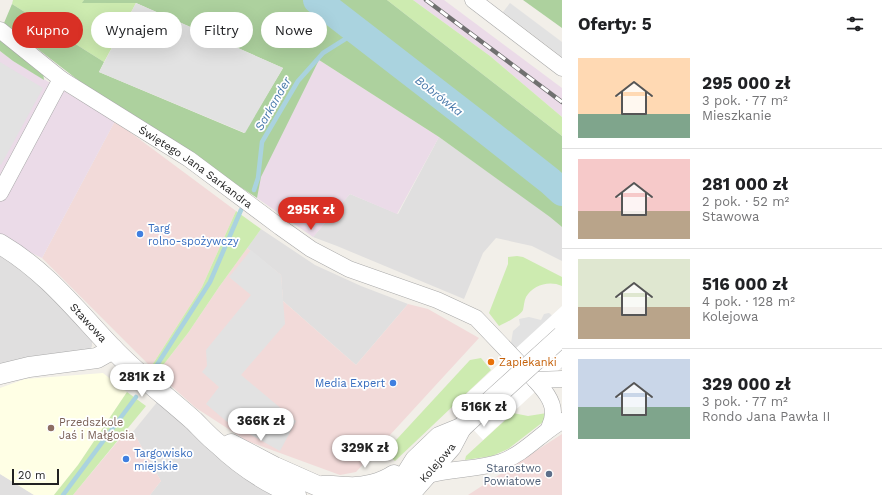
<!DOCTYPE html>
<html lang="pl">
<head>
<meta charset="utf-8">
<style>
  :root { --surface:#fff; --page:#f6f6f6; --text:#202124; --muted:#757577; --line:#e0e0e0; --accent:#d93025 }
  body { margin:0; font-family:"Work Sans",sans-serif; background:var(--page); color:var(--text); height:100vh; display:flex; flex-direction:column; font-size:15px; white-space:nowrap }
  * { box-sizing:border-box; margin:0 }
  p { font-size:13px; color:var(--muted) }
  .icon { flex:none; width:22px; height:22px; fill:none; stroke:currentColor; stroke-width:2; stroke-linecap:round; stroke-linejoin:round }
  .map { position:relative; flex:1; overflow:hidden }
  .drawer { display:flex; flex-direction:column; background:var(--surface); width:320px }
  .drawer>* { flex:none }
  .guide { position:absolute; left:12px; top:12px; width:380px; height:36px; display:flex; gap:8px }
  .scale { position:absolute; left:12px; bottom:10px; width:47px; box-sizing:border-box; padding-left:4px; border:2px solid #222; border-top:0; font-size:11px; line-height:14px; white-space:nowrap; color:#222; -webkit-text-stroke:3px #fff; paint-order:stroke }
  .price { position:absolute; translate:-50% -34px; padding:0 9px; border-radius:14px; background:#fff; color:#222; font-size:13px; line-height:26px; filter:drop-shadow(0 1px 2px #0008) }
  .price::after { content:''; position:absolute; left:50%; top:24px; width:12px; height:9px; margin-left:-6px; background:inherit; clip-path:polygon(0 0,100% 0,50% 100%) }
  .price.on { background:var(--accent); color:#fff }
  ul { padding:0; list-style:none }
  li { display:flex; align-items:center; gap:12px; height:100px; padding:0 16px }
  li+li { border-top:1px solid var(--line) }
  li span { display:grid; place-items:center; flex:none; width:112px; height:80px; border-radius:0px; color:#555 }
  li>.icon { margin-inline-start:auto }
  span .icon { width:48px; height:48px; fill:#fffc; stroke-width:1 }
  li b { font-size:17px }
  h2 { display:flex; justify-content:space-between; align-items:center; height:48px; padding:0 16px; font-size:17px }
  .chip { padding:0 14px; border-radius:18px; background:var(--surface); box-shadow:0 4px 16px #0002; font-size:14px; line-height:36px }
  .chip.on { background:var(--accent); color:#fff }
  main { display:flex; flex:1; min-height:0 }
  .map>svg:first-child { display:block }
  .residential { fill:#e0dfdf }
  .commercial { fill:#f2dad9 }
  .industrial { fill:#ebdbe8 }
  .education { fill:#ffffe5 }
  .grass { fill:#cdebb0 }
  .forest { fill:#add19e }
  .parking { fill:#e2e2e2 }
  .pier { fill:#fff }
  .lines { fill:none; stroke-linecap:round; stroke-linejoin:round }
  .stream { stroke:#aad3df; stroke-width:4.5 }
  .river { stroke:#aad3df; stroke-width:28 }
  .minor-casing { stroke:#a9a9a9; stroke-width:17 }
  .tertiary-casing { stroke:#a9a9a9; stroke-width:21 }
  .minor { stroke:#fff; stroke-width:16 }
  .tertiary { stroke:#fff; stroke-width:20 }
  .rail-casing { stroke:#707070; stroke-width:4.5 }
  .rail { stroke:#fff; stroke-width:3; stroke-dasharray:9; stroke-linecap:butt }
  .tertiary-bridge-casing { stroke:#a9a9a9; stroke-width:21; stroke-linecap:butt }
  .tertiary-bridge { stroke:#fff; stroke-width:20 }
  .shop-dot { fill:#3f7fe0; stroke:#fff; stroke-width:1.5 }
  .food-dot { fill:#e8710a; stroke:#fff; stroke-width:1.5 }
  .education-dot { fill:#8d6e63; stroke:#fff; stroke-width:1.5 }
  .service-dot { fill:#5c6f8a; stroke:#fff; stroke-width:1.5 }
  .labels { text-anchor:middle; dominant-baseline:central; stroke-width:3.5; stroke-linejoin:round; paint-order:stroke }
  .street-label { font-size:11px; fill:#222; stroke:#fff }
  .shop-label { font-size:11px; fill:#366cbe; stroke:#fff; text-anchor:start }
  .food-label { font-size:11px; fill:#c56008; stroke:#fff; text-anchor:start }
  .education-label { font-size:11px; fill:#785e54; stroke:#fff; text-anchor:start }
  .service-label { font-size:11px; fill:#4e5e75; stroke:#fff; text-anchor:end }
  .water-label { font-size:12px; font-style:italic; fill:#4a7aab; stroke:#fff }
</style>
</head>
<body>
<main>
<div class="map">
<svg width="562" height="495" viewBox="0 0 562 495">
  <rect width="100%" height="100%" fill="#f2efe9"/>
  <g class="residential">
    <polygon points="439,137 551,217 562,227 562,261 532,246 496,238 483,253 464,299 337,246 313,237 350,194 398,214"/>
    <polygon points="261,229 315,265 361,286 408,304 356,365 283,301 281,275 247,248"/>
    <polygon points="0,253 41,284 92,340 92,346 90,350 0,368"/>
    <polygon points="158,401 276,495 150,495 161,481 136,437 132,433"/>
    <polygon points="0,474 34,495 0,495"/>
  </g>
  <g class="commercial">
    <polygon points="115,121 236,211 202,287 151,367 42,258"/>
    <polygon points="247,248 281,275 283,301 356,365 408,304 428,309 479,338 356,472 340,475 247,441 196,408 160,376 157,373 188,333 219,287"/>
    <polygon points="128,429 136,437 161,481 150,495 73,495"/>
    <polygon points="562,434 562,495 468,495"/>
  </g>
  <g class="industrial">
    <polygon points="413,0 444,0 562,88 562,117 490,56"/>
    <polygon points="0,51 13,61 115,121 42,258 0,238"/>
    <polygon points="319,60 439,137 397,214 350,194 313,237 257,198 260,177"/>
  </g>
  <polygon class="education" points="103,373 127,392 78,465 54,495 34,495 0,474 0,388 25,379"/>
  <g class="grass">
    <polygon points="13,0 84,0 83,3 136,3 104,62 12,4"/>
    <polygon points="387,0 413,0 490,56 562,117 562,136"/>
    <polygon points="236,211 261,229 219,287 188,333 157,373 151,367 202,287"/>
    <path d="M517,256l6,1 39,20v9c-13,-6 -29,-1 -36,11 -2,4 -2,9 -3,13 -3,6 -18,13 -24,16l-10,-13 19,-49v-7z"/>
    <polygon points="481,358 491,370 395,461 385,452 470,360"/>
    <polygon points="127,392 146,406 73,495 54,495 78,465"/>
    <polygon points="513,413 528,416 547,413 543,422 508,449 492,456 465,460 466,456"/>
  </g>
  <g class="forest">
    <polygon points="84,0 387,0 562,136 562,227 550,217 439,137 319,60 261,177 257,198 91,90 4,23 12,4 104,62 99,72 244,133 283,68 136,3 82,3"/>
    <polygon points="523,0 562,0 562,28"/>
    <polygon points="0,38 43,72 44,80 13,61 0,51"/>
  </g>
  <g class="parking">
    <polygon points="136,3 283,68 245,133 99,72"/>
    <polygon points="510,3 562,42 562,57 503,12"/>
    <polygon points="0,62 43,88 1,165 0,164"/>
    <polygon points="251,250 281,275 285,324 241,375 296,421 280,451 226,421 206,404 219,387 202,372 207,366 206,350 251,295 229,277"/>
    <polygon points="549,313 556,319 562,313 562,369 536,370 511,343 513,331 520,325 519,319 529,317 541,320 544,314"/>
  </g>
  <polygon class="pier" points="562,306 562,367 483,440 452,407"/>
  <g class="lines">
    <g class="stream">
      <polyline points="254,190 258,178 262,142 298,81 323,53 358,31"/>
      <polyline points="155,368 210,282 241,210"/>
      <polyline points="63,495 136,397"/>
    </g>
    <polyline class="river" points="317,0 484,129 550,181 562,192"/>
    <defs>
      <g id="minor">
        <polyline points="473,0 562,68"/>
        <path id="s1" d="M0,30l61,49 128,80 91,68 31,22 38,20 88,31 39,18 59,62 27,-1"/>
        <polyline points="0,193 61,79"/>
        <path d="M535,380c8,9 18,20 18,32 0,5 -2,12 -4,16"/>
        <path d="M425,476c25,-8 52,-6 76,-14 23,-8 40,-29 61,-41"/>
      </g>
      <g id="tertiary">
        <path id="s2" d="M0,244c46,27 76,66 113,105 25,26 54,48 81,72 8,8 15,16 24,23 23,22 49,39 78,51"/>
        <polyline points="0,374 29,367 97,358 113,349"/>
        <polyline points="231,444 275,467 338,495"/>
        <path d="M323,486c9,-1 17,1 25,1 16,1 34,-4 46,-12"/>
        <polyline points="380,495 391,489 405,476 415,460 439,437 461,428 486,405"/>
        <path id="s3" d="M409,495l42,-48 10,-19"/>
      </g>
    </defs>
    <use href="#minor" class="minor-casing"/>
    <use href="#tertiary" class="tertiary-casing"/>
    <use href="#minor" class="minor"/>
    <use href="#tertiary" class="tertiary"/>
    <defs>
      <polyline id="rail" points="426,0 562,102"/>
    </defs>
    <use href="#rail" class="rail-casing"/>
    <use href="#rail" class="rail"/>
    <defs>
      <polyline id="tertiary-bridge" points="486,405 562,336"/>
    </defs>
    <use href="#tertiary-bridge" class="tertiary-bridge-casing"/>
    <use href="#tertiary-bridge" class="tertiary-bridge"/>
  </g>
  <g class="shop-dot">
    <circle cx="140" cy="234" r="4"/>
    <circle cx="393" cy="383" r="4"/>
    <circle cx="126" cy="459" r="4"/>
  </g>
  <circle class="food-dot" cx="491" cy="362" r="4"/>
  <circle class="education-dot" cx="51" cy="428" r="4"/>
  <circle class="service-dot" cx="549" cy="474" r="4"/>
  <g class="labels">
    <g class="street-label">
      <text stroke="none"><textPath href="#s1" startOffset="239">Świętego Jana Sarkandra</textPath></text>
      <text stroke="none"><textPath href="#s2" startOffset="119">Stawowa</textPath></text>
      <text stroke="none"><textPath href="#s3" startOffset="43">Kolejowa</textPath></text>
    </g>
    <g class="shop-label">
      <text x="148" y="228">Targ<tspan x="148" dy="13">rolno-spożywczy</tspan></text>
      <text x="385" y="383" text-anchor="end">Media Expert</text>
      <text x="134" y="453">Targowisko<tspan x="134" dy="13">miejskie</tspan></text>
    </g>
    <g class="food-label">
      <text x="499" y="362">Zapiekanki</text>
    </g>
    <g class="education-label">
      <text x="59" y="422">Przedszkole<tspan x="59" dy="13">Jaś i Małgosia</tspan></text>
    </g>
    <g class="service-label">
      <text x="541" y="468">Starostwo<tspan x="541" dy="13">Powiatowe</tspan></text>
    </g>
    <g class="water-label">
      <text transform="translate(439 96) rotate(38)">Bobrówka</text>
      <text transform="translate(273 104) rotate(-60)">Sarkander</text>
    </g>
  </g>
</svg>
<div class="scale">20 m</div>
<b class="price on" style="left:311px;top:231px">295K zł</b>
<b class="price" style="left:142px;top:398px">281K zł</b>
<b class="price" style="left:484px;top:428px">516K zł</b>
<b class="price" style="left:261px;top:442px">366K zł</b>
<b class="price" style="left:365px;top:469px">329K zł</b>
<div class="guide">
<a class="chip on">Kupno</a>
<a class="chip">Wynajem</a>
<a class="chip">Filtry</a>
<a class="chip">Nowe</a>
</div>
</div>
<section class="drawer">
<h2>Oferty: 5<svg class="icon" aria-label="filters" viewBox="0 0 24 24"><path d="M4 7h16M4 17h16"/><circle cx="9" cy="7" r="2"/><circle cx="15" cy="17" r="2"/></svg></h2>
<ul>
<li><span style="background:linear-gradient(#ffd9b3 70%,#7fa58c 0)"><svg class="icon" aria-label="home" viewBox="0 0 24 24"><path d="M3 11l9-7 9 7M6 9v11h12V9"/></svg></span><div><b>295 000 zł</b><p>3 pok. · 77 m²</p><p>Mieszkanie</p></div></li>
<li><span style="background:linear-gradient(#f6c9c9 65%,#b9a48a 0)"><svg class="icon" aria-label="home" viewBox="0 0 24 24"><path d="M3 11l9-7 9 7M6 9v11h12V9"/></svg></span><div><b>281 000 zł</b><p>2 pok. · 52 m²</p><p>Stawowa</p></div></li>
<li><span style="background:linear-gradient(#dfe7d0 60%,#b9a48a 0)"><svg class="icon" aria-label="home" viewBox="0 0 24 24"><path d="M3 11l9-7 9 7M6 9v11h12V9"/></svg></span><div><b>516 000 zł</b><p>4 pok. · 128 m²</p><p>Kolejowa</p></div></li>
<li><span style="background:linear-gradient(#c9d6e8 60%,#7fa58c 0)"><svg class="icon" aria-label="home" viewBox="0 0 24 24"><path d="M3 11l9-7 9 7M6 9v11h12V9"/></svg></span><div><b>329 000 zł</b><p>3 pok. · 77 m²</p><p>Rondo Jana Pawła II</p></div></li>
</ul>
</section>
</main>
</body>
</html>
